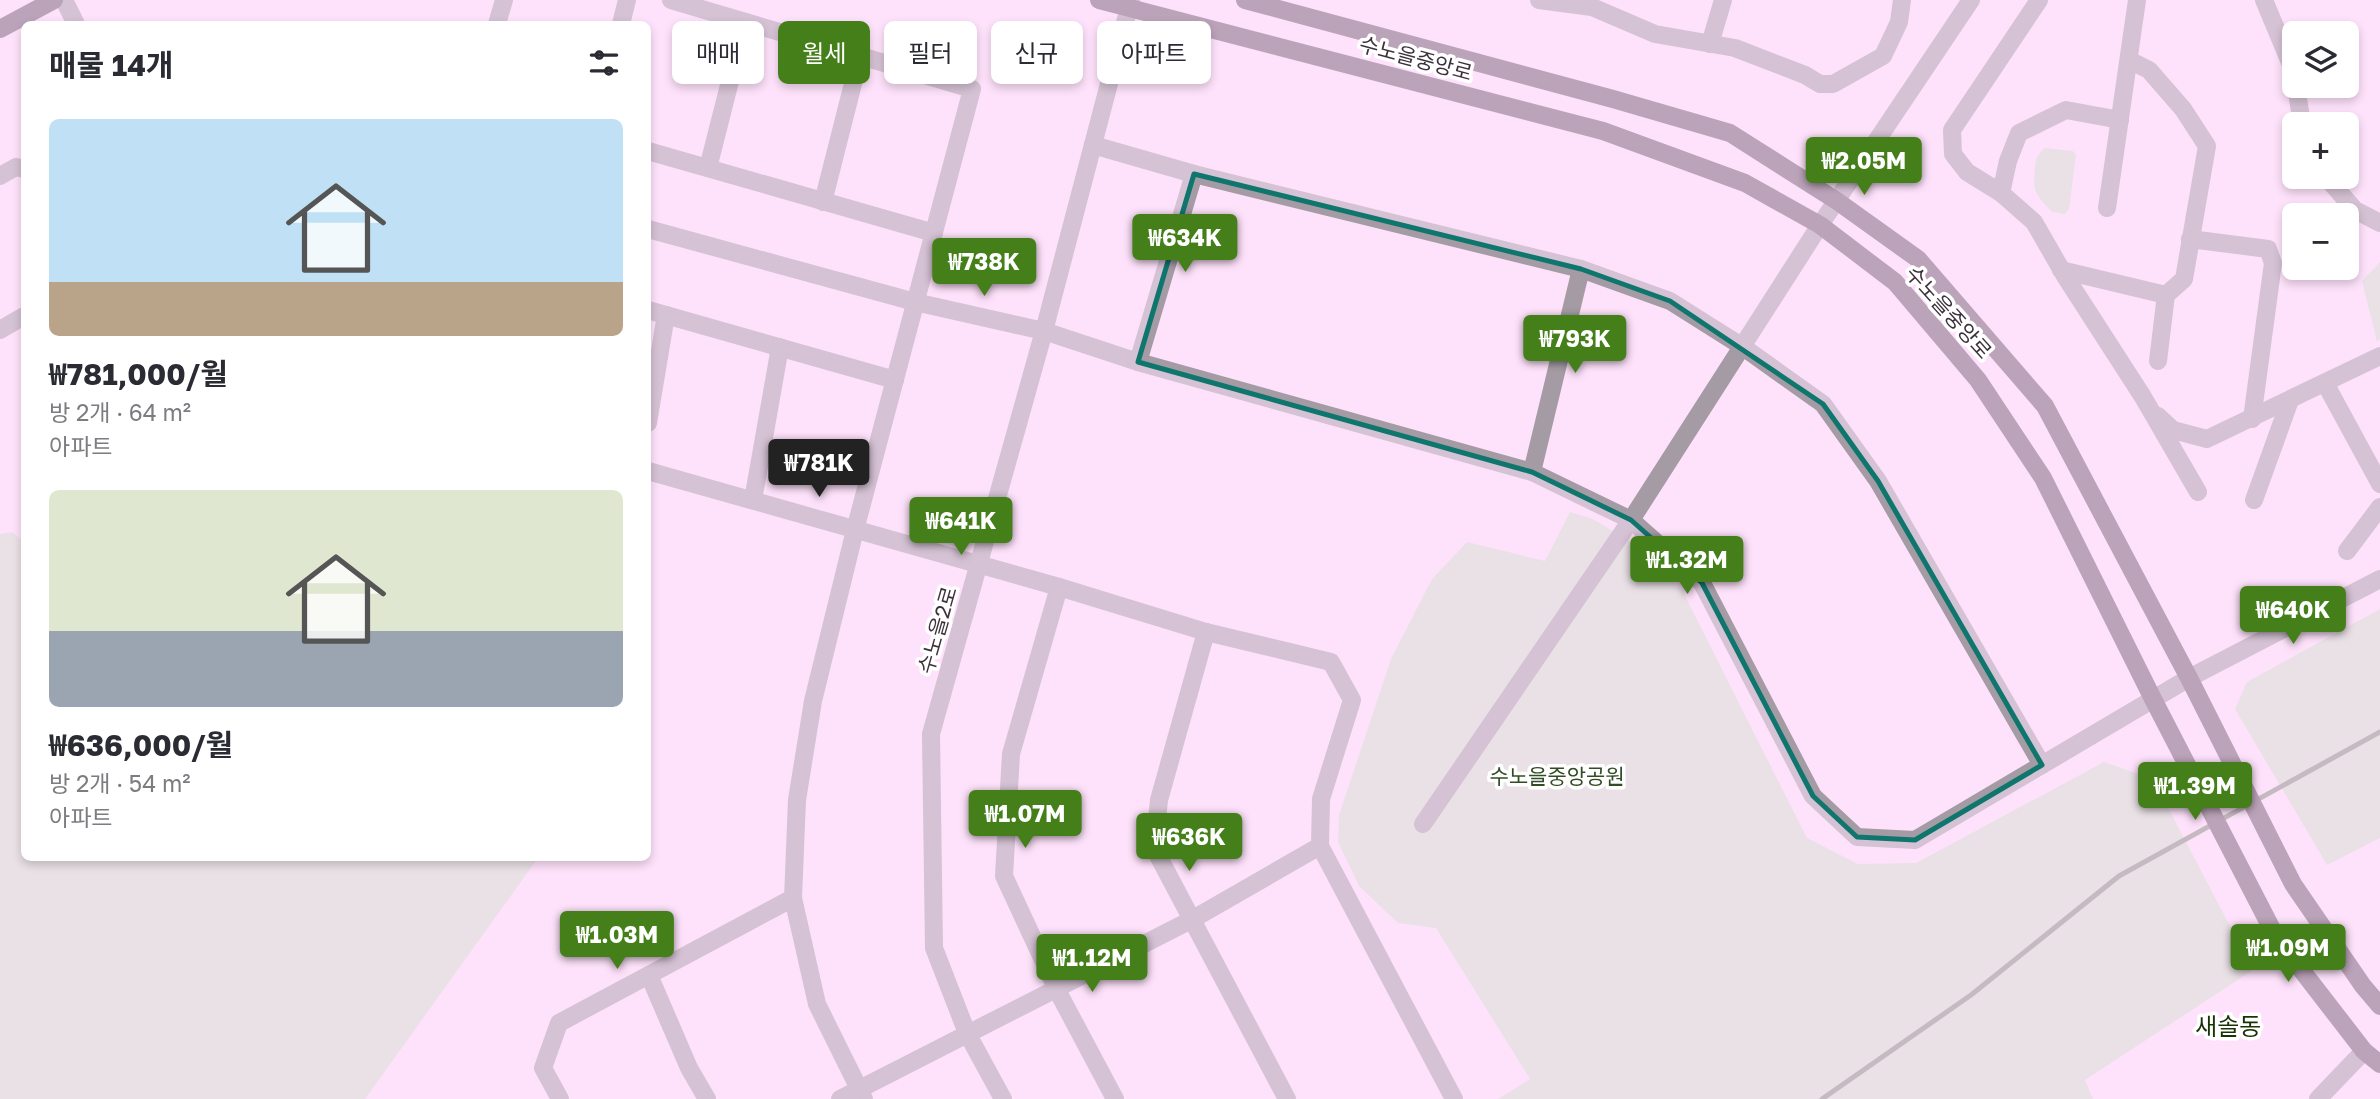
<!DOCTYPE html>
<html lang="ko">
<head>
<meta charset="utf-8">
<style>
  :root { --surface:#fff; --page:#f2f2f3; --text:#2b2b33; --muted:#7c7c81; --accent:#447f19 }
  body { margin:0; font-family:"Golos Text","Noto Sans KR",sans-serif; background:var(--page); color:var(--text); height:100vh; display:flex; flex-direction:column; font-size:26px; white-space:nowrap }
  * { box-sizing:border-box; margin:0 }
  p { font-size:23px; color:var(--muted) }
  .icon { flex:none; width:38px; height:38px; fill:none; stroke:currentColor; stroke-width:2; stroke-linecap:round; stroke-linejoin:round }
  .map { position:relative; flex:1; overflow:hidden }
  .panel { position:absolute; left:21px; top:21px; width:630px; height:840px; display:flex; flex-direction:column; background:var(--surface); border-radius:10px; box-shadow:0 4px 10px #0003 }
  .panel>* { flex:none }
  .top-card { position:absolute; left:672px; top:21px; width:665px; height:63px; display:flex; gap:14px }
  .buttons { position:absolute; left:2282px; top:21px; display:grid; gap:14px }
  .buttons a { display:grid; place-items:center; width:77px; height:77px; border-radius:10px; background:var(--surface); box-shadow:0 4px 10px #0003; font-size:35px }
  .price { position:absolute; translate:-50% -60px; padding:0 16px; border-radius:7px; background:var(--accent); color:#fff; font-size:23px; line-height:46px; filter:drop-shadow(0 2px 4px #0008) }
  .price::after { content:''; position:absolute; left:50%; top:42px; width:21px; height:16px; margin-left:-10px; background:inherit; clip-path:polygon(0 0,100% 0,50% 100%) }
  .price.on { background:#222; color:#fff }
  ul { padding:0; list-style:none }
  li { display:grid; align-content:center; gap:14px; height:371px; padding:0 28px }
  li span { display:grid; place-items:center; height:217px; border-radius:10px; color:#555 }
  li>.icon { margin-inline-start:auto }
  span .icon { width:126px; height:126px; fill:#fffc; stroke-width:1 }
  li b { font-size:30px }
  h2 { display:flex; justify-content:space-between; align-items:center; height:84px; padding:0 28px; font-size:30px }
  .pill { padding:0 24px; border-radius:10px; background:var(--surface); box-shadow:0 4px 10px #0003; font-size:24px; line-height:63px }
  .pill.on { background:var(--accent); color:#fff }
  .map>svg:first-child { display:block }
  .green { fill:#d2dfcd }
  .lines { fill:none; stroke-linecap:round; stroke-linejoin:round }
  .stream { stroke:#80897a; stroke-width:5 }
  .minor { stroke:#a59ba4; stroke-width:18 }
  .major { stroke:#6b5868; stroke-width:18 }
  .marked { fill:none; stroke:#0f766e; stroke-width:5; stroke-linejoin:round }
  .labels { text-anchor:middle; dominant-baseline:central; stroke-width:7; stroke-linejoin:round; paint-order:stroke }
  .street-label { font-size:21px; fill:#3d323c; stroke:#fff }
  .park-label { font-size:21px; fill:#324c24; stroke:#fff }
  .quarter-label { font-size:24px; fill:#183404; stroke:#fff }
</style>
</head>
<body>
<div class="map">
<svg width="2380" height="1099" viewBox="0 0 2380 1099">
  <rect width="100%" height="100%" fill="#fee2fb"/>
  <g class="green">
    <path d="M2045,148l28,3 3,4 -7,54 -4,5 -13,-2c-16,-18 -20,-19 -17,-45 1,-8 3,-14 10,-19z"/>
    <polygon points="2380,262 2380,339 2377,342 2362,281"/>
    <polygon points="1570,512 1593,519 1641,548 1683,592 1807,838 1858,864 1916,863 2104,762 2153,779 2253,970 2085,1080 2093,1099 1498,1099 1530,1079 1436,928 1398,923 1359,886 1338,842 1339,815 1391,659 1432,579 1467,542 1545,561"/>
    <polygon points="12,532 24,542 24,858 538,858 365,1099 0,1099 0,534"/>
    <polygon points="2380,609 2380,838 2327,865 2235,709 2247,682"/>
  </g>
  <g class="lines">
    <polyline class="stream" points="1822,1099 1971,995 2119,876 2380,732"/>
    <g class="minor">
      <polyline points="64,0 76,24"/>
      <polyline points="671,0 972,89 855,530 813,701 797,800 793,898 817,1004 864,1099"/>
      <polyline points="1539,0 1592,7 1655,34 1735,48 1805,75 1820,84 1833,84 1883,56 1899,22 1902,0"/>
      <polyline points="2039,0 1952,130 1953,154 1967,172 2001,193 2034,222 2065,276 2143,397 2198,492"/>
      <polyline points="2264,0 2294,72"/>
      <polyline points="497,24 504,0"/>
      <polyline points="621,24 627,0"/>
      <polyline points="1710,44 1723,0"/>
      <polyline points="2129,60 2149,70 2183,109 2207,146 2184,279 2166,295 2158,361"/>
      <polyline points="2296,86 2302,124"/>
      <polyline points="1093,145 1194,174 1581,269 1670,301 1743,347 1823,404 1878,481 2042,765"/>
      <polyline points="648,151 934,233"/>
      <polyline points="708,168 745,22"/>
      <polyline points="0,176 16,167 24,169"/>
      <polyline points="2326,177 2355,210 2380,223"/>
      <polyline points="2001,193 2008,161 2019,133 2066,110 2120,120"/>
      <polyline points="823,202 860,56"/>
      <polyline points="2107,208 2137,0"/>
      <polyline points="648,229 915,302 1044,331 1138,362 1532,472 1631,520 1702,583 1813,796 1857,837 1915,840 2189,678 2380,579"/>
      <polyline points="2190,239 2268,249 2273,263 2252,419"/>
      <polyline points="2061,270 2166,295"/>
      <polyline points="648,310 895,380"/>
      <polyline points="0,330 24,316"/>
      <polyline points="1138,362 1194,174"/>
      <polyline points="2325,383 2380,484"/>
      <polyline points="2158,416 2173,430 2207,439 2380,356"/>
      <polyline points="648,423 666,315"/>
      <polyline points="648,471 1059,587 1206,632 1331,662 1352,700 1321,799 1320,846 1454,1099"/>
      <polyline points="1532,472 1581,269"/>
      <polyline points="753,500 780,347"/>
      <polyline points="2254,500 2290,400"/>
      <polyline points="2347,551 2380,507"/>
      <polyline points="1059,587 1011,754 1004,876 1057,990 1115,1099"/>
      <polyline points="1206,632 1159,800 1154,848 1287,1099"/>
      <polyline points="1423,824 1631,520 1820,225 1971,0"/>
      <polyline points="649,975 689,1068 707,1099"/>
      <polyline points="560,1099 543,1068 559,1023 793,898"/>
      <polyline points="840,1099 1193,919 1320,846"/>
      <polyline points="1003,1099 967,1033 934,948 931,734 1044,331 1131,0"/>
      <polyline points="2318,1099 2364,1051"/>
    </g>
    <g class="major">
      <polyline points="1099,0 1603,131 1745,183 1820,225 1895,282 1978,380 2043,478 2153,699 2276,937 2364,1051 2380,1064"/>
      <polyline points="1245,0 1613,99 1730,133 1837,201 1918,259 2045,406 2189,678 2293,884 2363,986 2380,1006"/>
      <polyline points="0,29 54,0"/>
    </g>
  </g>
  <path d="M0 0H2380V1099H0ZM1194,174l387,95 89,32 153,103 55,77 164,284 -127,75 -58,-3 -44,-41 -111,-213 -71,-63 -99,-48 -394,-110z" fill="#fee2fb" fill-opacity=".55" fill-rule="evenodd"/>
  <path class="marked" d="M1194,174l387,95 89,32 153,103 55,77 164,284 -127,75 -58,-3 -44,-41 -111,-213 -71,-63 -99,-48 -394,-110z"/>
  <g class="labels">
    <g class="street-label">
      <text transform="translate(1416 58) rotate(15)">수노을중앙로</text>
      <text transform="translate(1949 312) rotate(48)">수노을중앙로</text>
      <text transform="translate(937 630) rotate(-74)">수노을2로</text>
    </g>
    <g class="park-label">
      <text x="1557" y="776">수노을중앙공원</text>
    </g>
    <g class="quarter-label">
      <text x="2228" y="1025">새솔동</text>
    </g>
  </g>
</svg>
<div class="buttons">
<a><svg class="icon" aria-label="layers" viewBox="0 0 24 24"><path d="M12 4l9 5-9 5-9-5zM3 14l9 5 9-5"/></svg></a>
<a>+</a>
<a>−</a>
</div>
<b class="price" style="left:1864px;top:197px">₩2.05M</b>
<b class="price" style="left:1185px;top:274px">₩634K</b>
<b class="price" style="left:984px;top:298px">₩738K</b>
<b class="price" style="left:1575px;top:375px">₩793K</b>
<b class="price on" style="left:819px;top:499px">₩781K</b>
<b class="price" style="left:961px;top:557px">₩641K</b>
<b class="price" style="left:1687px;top:596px">₩1.32M</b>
<b class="price" style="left:2293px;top:646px">₩640K</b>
<b class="price" style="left:2195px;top:822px">₩1.39M</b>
<b class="price" style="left:1025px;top:850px">₩1.07M</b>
<b class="price" style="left:1189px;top:873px">₩636K</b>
<b class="price" style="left:617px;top:971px">₩1.03M</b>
<b class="price" style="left:2288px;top:984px">₩1.09M</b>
<b class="price" style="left:1092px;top:994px">₩1.12M</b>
<div class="top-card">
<a class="pill">매매</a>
<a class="pill on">월세</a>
<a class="pill">필터</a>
<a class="pill">신규</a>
<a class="pill">아파트</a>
</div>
<section class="panel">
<h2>매물 14개<svg class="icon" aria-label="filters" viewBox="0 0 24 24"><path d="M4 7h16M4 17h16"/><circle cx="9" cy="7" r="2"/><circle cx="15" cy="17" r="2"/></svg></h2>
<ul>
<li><span style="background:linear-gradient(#bfe0f5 75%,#b9a48a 0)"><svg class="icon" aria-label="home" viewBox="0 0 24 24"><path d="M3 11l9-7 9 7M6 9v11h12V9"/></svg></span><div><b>₩781,000/월</b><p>방 2개 · 64 m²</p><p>아파트</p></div></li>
<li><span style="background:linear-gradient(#dfe7d0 65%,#9aa5b1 0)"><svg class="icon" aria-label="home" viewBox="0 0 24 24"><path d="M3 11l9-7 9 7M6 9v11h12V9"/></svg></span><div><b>₩636,000/월</b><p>방 2개 · 54 m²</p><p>아파트</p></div></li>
</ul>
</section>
</div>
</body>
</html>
